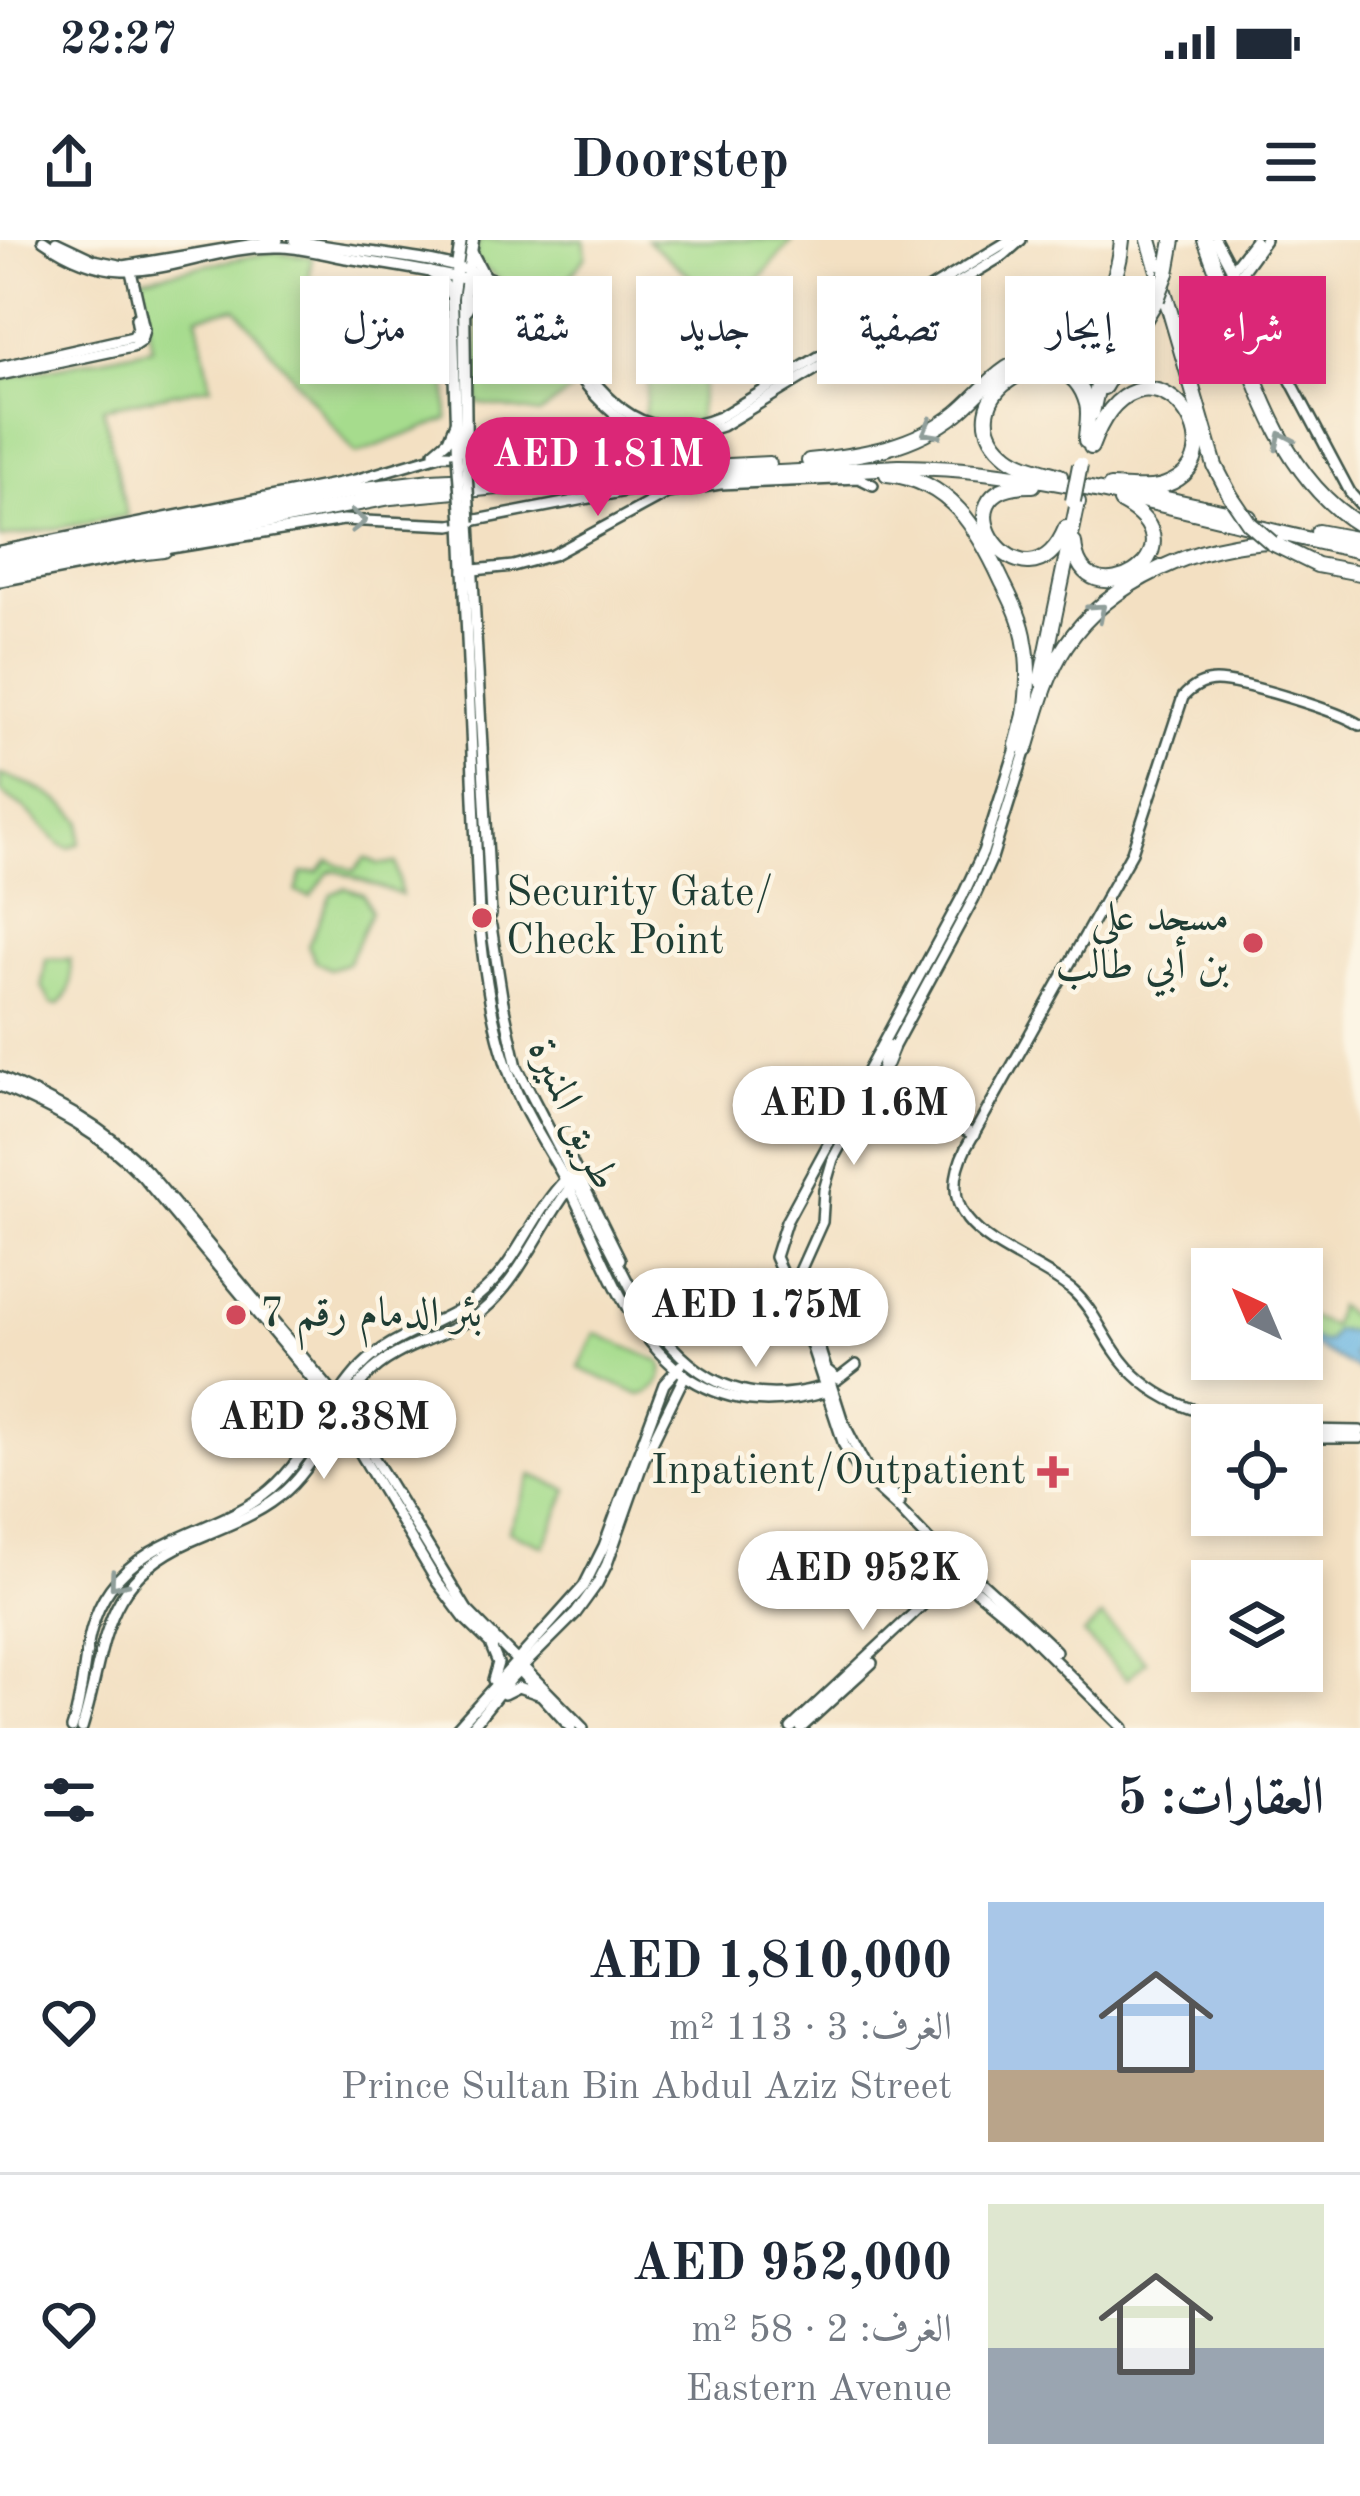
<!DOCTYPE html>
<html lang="ar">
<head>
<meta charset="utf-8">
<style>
  :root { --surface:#fff; --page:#f6f6f7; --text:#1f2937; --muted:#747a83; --line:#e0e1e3; --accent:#db2777 }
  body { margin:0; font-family:"Old Standard TT",Amiri,serif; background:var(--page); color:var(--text); direction:rtl; height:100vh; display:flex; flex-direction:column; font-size:45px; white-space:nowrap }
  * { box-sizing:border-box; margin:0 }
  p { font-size:39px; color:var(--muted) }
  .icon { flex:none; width:66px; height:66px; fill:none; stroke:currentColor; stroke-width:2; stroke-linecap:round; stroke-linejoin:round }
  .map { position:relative; height:1488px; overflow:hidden; direction:ltr }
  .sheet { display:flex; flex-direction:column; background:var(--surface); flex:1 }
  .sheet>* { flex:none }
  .top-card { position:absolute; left:36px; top:36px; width:1290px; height:108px; direction:rtl; display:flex; gap:24px }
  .needle { width:78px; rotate:316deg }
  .controls { position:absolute; left:1191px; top:1008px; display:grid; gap:24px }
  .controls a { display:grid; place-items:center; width:132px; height:132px; border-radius:0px; background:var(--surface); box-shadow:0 6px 18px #0003; font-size:60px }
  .price { position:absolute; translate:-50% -102px; padding:0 27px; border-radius:42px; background:#fff; color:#222; font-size:39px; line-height:78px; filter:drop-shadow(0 3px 6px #0008) }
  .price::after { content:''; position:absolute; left:50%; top:72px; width:36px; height:27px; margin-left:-18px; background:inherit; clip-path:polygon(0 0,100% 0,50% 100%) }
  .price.selected { background:var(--accent); color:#fff }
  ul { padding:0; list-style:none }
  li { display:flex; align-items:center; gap:36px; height:300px; padding:0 36px }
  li+li { border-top:3px solid var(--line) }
  li span { display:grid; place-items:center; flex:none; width:336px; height:240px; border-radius:0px; color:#555 }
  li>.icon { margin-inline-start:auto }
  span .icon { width:144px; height:144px; fill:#fffc; stroke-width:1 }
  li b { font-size:51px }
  h2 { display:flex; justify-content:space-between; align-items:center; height:144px; padding:0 36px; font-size:51px }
  .pill { padding:0 42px; border-radius:0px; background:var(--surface); box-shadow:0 6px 18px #0003; font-size:42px; line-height:108px }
  .pill.selected { background:var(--accent); color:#fff }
  .status { display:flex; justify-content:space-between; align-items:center; height:84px; padding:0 60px; background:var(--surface); direction:ltr }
  .status svg { height:33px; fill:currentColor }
  header { display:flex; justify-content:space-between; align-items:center; height:156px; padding:0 36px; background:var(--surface); font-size:54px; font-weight:700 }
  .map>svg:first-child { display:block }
  .green { fill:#a6dc8d; stroke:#628c60; stroke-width:3 }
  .water { fill:#69b5e2; stroke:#44798b; stroke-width:3 }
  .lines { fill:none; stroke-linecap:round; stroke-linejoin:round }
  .secondary-casing { stroke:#3f5549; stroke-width:14 }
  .primary-casing { stroke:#3f5549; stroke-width:15 }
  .highway-casing { stroke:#3f5549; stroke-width:18 }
  .secondary { stroke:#fff; stroke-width:9 }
  .primary { stroke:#fff; stroke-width:10 }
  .highway { stroke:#fff; stroke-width:14 }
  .secondary-bridge-casing { stroke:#3f5549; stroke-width:14; stroke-linecap:butt }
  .highway-bridge-casing { stroke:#3f5549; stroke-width:18; stroke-linecap:butt }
  .secondary-bridge { stroke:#fff; stroke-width:9 }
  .highway-bridge { stroke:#fff; stroke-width:14 }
  .oneway { stroke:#8f9e9a }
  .poi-dot { fill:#d1495b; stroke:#fcf5e5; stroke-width:4.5 }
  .labels { text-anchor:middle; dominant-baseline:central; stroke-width:9; stroke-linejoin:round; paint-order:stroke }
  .poi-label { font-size:42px; fill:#1f3d34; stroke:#fcf5e5; text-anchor:start }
  .street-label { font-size:42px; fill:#1f3d34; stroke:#fcf5e5 }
</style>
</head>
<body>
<div class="status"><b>22:27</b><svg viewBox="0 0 49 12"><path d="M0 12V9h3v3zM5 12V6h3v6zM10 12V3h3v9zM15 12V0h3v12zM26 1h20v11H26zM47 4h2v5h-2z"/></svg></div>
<header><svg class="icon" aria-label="menu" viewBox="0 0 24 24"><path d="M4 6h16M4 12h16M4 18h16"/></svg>Doorstep<svg class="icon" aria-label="share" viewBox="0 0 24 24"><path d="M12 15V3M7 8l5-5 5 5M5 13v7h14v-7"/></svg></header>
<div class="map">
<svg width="1360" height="1488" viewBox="0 0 1360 1488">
  <rect width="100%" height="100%" fill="#fcf5e5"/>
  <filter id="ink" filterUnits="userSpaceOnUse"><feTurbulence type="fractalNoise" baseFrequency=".00833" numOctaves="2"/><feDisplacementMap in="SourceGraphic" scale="24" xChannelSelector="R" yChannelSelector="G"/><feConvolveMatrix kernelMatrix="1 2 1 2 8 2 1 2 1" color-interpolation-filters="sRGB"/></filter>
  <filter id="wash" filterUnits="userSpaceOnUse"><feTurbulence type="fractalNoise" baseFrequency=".004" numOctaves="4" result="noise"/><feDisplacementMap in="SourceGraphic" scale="48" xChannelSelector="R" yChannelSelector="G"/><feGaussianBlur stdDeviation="2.7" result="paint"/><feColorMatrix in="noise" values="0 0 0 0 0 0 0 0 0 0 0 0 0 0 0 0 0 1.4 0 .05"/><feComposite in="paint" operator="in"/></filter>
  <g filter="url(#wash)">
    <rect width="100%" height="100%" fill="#f3e0c2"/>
    <g class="green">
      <path d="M479,0h105l2,16 -26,33 -20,17c-16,-10 -57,-35 -65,-48z"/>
      <path d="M647,0h145c-54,67 -87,91 -94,182 -16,4 -39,4 -54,-5 6,-54 16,-95 47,-140z"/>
      <polygon points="273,12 312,17 308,51 380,140 428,101 437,42 443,47 448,179 356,214 236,68 197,76 211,146 103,168 127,276 0,298 0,139 152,108 140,38"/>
      <path d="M486,51c42,20 66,57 94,93l-41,30 -61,-11v-102z"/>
      <path d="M0,535c30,7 61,22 81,46l-1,22 -11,5 -8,-3 -37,-37 -24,-16z"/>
      <polygon points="365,618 379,624 396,623 401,655 334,630 327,634 311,657 296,652 302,633 318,632 329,620 354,631"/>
      <polygon points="345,648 363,654 371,672 348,723 330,729 316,722 308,706 331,654"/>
      <path d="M46,719h24c1,18 4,34 -12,46l-7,-1 -9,-18z"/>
      <polygon points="1337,1066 1360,1082 1360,1093 1335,1091 1328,1102 1320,1103 1302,1092 1302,1074 1332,1086"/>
      <path d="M595,1093l66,29c5,16 -5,30 -21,33l-61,-27z"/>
      <polygon points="532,1235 568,1250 544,1306 508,1291"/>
      <polygon points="1102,1377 1146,1421 1127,1439 1083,1394"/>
    </g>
    <polygon class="water" points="1335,1090 1360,1093 1352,1116 1360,1123 1358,1130 1302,1099 1302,1092 1320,1102 1328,1102"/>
  </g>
  <g filter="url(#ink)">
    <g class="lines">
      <defs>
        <g id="secondary">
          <path d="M43,0c91,65 146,4 239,7 21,1 43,7 64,11 39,6 79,12 118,21 117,26 115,198 258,147l282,-171 17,-15"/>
          <path d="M294,0c66,15 137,13 200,40 89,38 103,187 226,137l290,-177"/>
          <polyline points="1216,0 1351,254 1360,264"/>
          <polyline points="56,2 94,20 124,26 278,0"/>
          <polyline points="1231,31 1255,0"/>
          <polyline points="1236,40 1265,0"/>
          <polyline points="467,70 476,52 491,49"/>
          <polyline points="0,127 133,97 138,89 136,78"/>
          <polyline points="0,135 132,107 141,101 144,89 130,27"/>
          <polyline points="434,212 448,200 455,183"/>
          <polyline points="470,282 491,675"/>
          <polyline points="462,283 479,675"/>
          <polyline points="159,310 343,280 451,285 657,245"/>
          <polyline points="0,311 355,240 443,214 674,223"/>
          <polyline points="464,331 513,326 553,315 667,253 720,244 859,238 873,245"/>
          <polyline points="0,341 142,314"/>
          <polyline points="1017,505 983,612 962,657 786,982 775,1017 805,1086 844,1205 861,1234 898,1268 977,1351 1021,1387 1123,1488"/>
          <path d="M480,686c5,54 14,112 35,162 14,34 36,65 53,97 33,64 58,151 121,193 46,29 91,27 141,13"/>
          <polyline points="491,686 503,763"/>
          <path d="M0,837c55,25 105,49 147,94l191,228 129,211 116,118"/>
          <polyline points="868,838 974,895"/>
          <path d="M0,846c54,23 102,48 143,91l184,220 110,185 28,37 28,27"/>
          <polyline points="566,910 620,1019"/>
          <path d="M636,1056c41,72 96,115 182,92"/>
          <polyline points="828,1131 838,1139 856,1125"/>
          <path d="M1258,1185c-56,-9 -110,-24 -143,-74 -14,-20 -23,-43 -42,-60 -48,-41 -150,-56 -107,-143l166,-296 51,-155c9,-10 19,-16 33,-16 25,0 123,30 144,44"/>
          <polyline points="1302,1190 1360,1191"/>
          <polyline points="1302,1198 1360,1198"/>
          <polyline points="900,1262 866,1227 843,1182 803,1057 800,1031 822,982 824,950 833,919 974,658 992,618 1026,509"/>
          <path d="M942,1304c36,38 77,70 114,107"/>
          <polyline points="491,1406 498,1423 493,1440"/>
          <polyline points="514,1425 571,1488"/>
          <polyline points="504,1454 518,1447 538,1454"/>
          <path d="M72,1488c16,-47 8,-97 38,-139 39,-55 111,-57 160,-99 41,-35 56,-87 92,-124 35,-36 87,-42 123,-76 34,-31 48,-77 80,-110l8,1 7,8 56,109"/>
          <path d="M82,1488c25,-81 16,-146 109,-187 34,-15 69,-26 96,-51 34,-31 47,-79 78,-112 33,-36 81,-38 117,-67 39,-32 59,-87 90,-126l-2,-15 -53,-103 -15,-68"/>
          <polyline points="457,1488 584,1346 604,1306 664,1144 681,1125"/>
          <polyline points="471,1488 511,1438 576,1373 597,1344 607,1324 644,1219 685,1135"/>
          <polyline points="791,1488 959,1331"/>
          <polyline points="801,1488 872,1423"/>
        </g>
        <g id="primary">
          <polyline points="472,13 484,36"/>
          <polyline points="430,32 440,38 451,55"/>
          <polyline points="457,215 452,59 461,0"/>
          <polyline points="466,215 464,58 473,0"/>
        </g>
        <g id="highway">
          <polyline points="1149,0 1215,226 1230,255"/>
          <path d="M1205,0c39,96 61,229 155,285"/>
          <polyline points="1167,33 1173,0"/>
          <polyline points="1104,147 1157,59"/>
          <polyline points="1092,173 1119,48"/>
          <path d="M1091,207c49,-136 160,8 74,38 -17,6 -38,2 -55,2"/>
          <path d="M809,221c54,-6 104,-13 148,-48 17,-14 31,-32 49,-44 13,-8 28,-13 42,-20 46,-23 70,-58 74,-109"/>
          <path d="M887,234c63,6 91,55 115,107 10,20 20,39 23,61 5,25 3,49 0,74"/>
          <path d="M1060,236c-16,-5 -38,-9 -52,-20 -71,-57 57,-134 79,-52 3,11 -1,26 -1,37"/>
          <path d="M1033,245c-107,-2 -7,140 33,43"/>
          <polyline points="1148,255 1249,277"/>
          <polyline points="1318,292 1360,300"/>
          <path d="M1074,303c6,83 138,8 47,-41"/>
          <polyline points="1272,303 1317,325 1360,333"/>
          <polyline points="138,313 164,310"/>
          <polyline points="0,320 357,250 431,241 769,224"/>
          <path d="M0,332l391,-75 107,-10 401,-20c152,0 312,53 461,84"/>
          <polyline points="1041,440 1078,262"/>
          <polyline points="1017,505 1026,471"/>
          <path d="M1026,509c11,-36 19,-72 40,-104 44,-65 134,-103 210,-104"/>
          <polyline points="885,823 891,808"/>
        </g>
      </defs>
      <use href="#secondary" class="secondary-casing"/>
      <use href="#primary" class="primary-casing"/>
      <use href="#highway" class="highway-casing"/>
      <use href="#secondary" class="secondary"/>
      <use href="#primary" class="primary"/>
      <use href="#highway" class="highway"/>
      <defs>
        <g id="secondary-bridge">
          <polyline points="457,215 462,283"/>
          <polyline points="466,215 470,282"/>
        </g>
        <g id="highway-bridge">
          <polyline points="1157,59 1167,33"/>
          <polyline points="1230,255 1249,283 1272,303"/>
          <polyline points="1073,261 1080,225"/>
        </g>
      </defs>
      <use href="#secondary-bridge" class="secondary-bridge-casing"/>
      <use href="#highway-bridge" class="highway-bridge-casing"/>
      <use href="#secondary-bridge" class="secondary-bridge"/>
      <use href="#highway-bridge" class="highway-bridge"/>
    </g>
    <defs><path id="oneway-chevron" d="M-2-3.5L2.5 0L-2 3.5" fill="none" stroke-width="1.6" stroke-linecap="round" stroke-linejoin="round" transform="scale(3)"/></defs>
    <g class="oneway">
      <use href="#oneway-chevron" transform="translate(930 190) rotate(151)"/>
      <use href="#oneway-chevron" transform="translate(1283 200) rotate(-115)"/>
      <use href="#oneway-chevron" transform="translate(358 281) rotate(1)"/>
      <use href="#oneway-chevron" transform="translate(1098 371) rotate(-41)"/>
      <use href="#oneway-chevron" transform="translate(117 1342) rotate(130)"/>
    </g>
  </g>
  <g class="poi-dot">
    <circle cx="482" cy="678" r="12"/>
    <circle cx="1253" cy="703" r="12"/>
    <circle cx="236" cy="1075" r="12"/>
    <path d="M1047 1214h12v12h12v12h-12v12h-12v-12h-12v-12h12z"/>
  </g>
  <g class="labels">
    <g class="poi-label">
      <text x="506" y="654">Security Gate/<tspan x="506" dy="48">Check Point</tspan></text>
      <text x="1229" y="679" text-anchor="end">مسجد علي<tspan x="1229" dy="48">بن أبي طالب</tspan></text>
      <text x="260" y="1075">بئر الدمام رقم 7</text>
      <text x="1026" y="1232" text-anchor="end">Inpatient/Outpatient</text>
    </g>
    <g class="street-label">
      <text transform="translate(572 875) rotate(65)">طريق المنيرة</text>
    </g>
  </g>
</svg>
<div class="controls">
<a><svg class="needle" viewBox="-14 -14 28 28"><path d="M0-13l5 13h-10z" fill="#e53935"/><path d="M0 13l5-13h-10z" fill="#747a83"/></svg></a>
<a><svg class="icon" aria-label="locate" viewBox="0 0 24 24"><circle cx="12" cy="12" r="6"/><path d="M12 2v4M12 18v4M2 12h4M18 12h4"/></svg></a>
<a><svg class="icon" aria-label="layers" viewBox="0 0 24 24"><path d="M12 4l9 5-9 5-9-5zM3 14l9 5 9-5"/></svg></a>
</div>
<b class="price selected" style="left:598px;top:279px">AED 1.81M</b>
<b class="price" style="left:854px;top:928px">AED 1.6M</b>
<b class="price" style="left:756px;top:1130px">AED 1.75M</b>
<b class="price" style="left:324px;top:1242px">AED 2.38M</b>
<b class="price" style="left:863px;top:1393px">AED 952K</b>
<div class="top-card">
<a class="pill selected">شراء</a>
<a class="pill">إيجار</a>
<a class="pill">تصفية</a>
<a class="pill">جديد</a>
<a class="pill">شقة</a>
<a class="pill">منزل</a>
</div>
</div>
<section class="sheet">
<h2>العقارات: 5<svg class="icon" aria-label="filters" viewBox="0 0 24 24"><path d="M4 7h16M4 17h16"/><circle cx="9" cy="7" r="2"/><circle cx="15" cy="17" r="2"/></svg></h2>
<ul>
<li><span style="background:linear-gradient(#a9c7e8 70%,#b9a48a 0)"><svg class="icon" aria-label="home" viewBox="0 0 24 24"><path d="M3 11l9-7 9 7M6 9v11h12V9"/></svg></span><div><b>AED 1,810,000</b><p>الغرف: 3 · 113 m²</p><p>Prince Sultan Bin Abdul Aziz Street</p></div><svg class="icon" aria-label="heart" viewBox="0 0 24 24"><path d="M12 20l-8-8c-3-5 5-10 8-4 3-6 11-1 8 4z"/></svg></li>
<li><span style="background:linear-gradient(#dfe7d0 60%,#9aa5b1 0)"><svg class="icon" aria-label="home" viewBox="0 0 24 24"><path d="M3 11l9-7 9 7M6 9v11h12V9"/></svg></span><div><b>AED 952,000</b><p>الغرف: 2 · 58 m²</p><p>Eastern Avenue</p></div><svg class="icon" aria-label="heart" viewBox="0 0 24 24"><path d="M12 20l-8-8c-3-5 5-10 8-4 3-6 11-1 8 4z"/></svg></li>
</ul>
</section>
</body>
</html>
